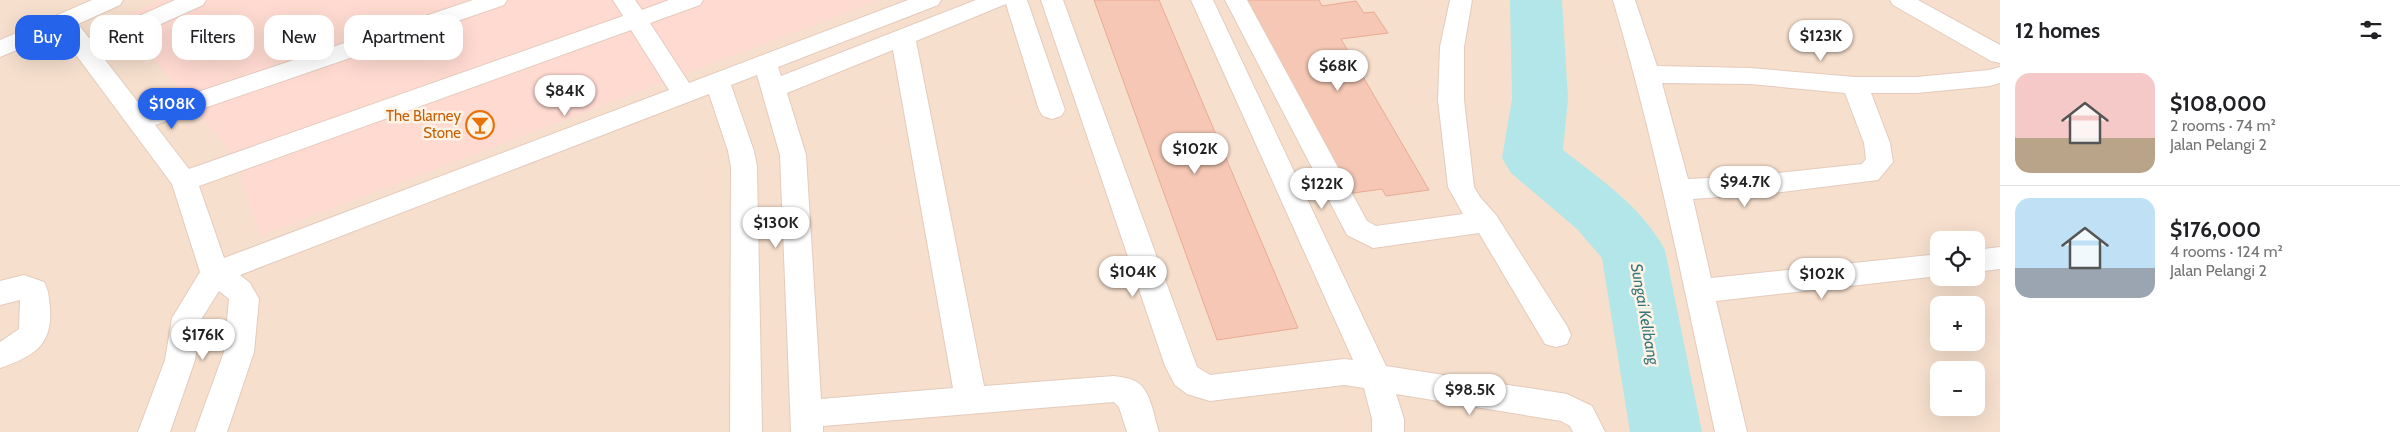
<!DOCTYPE html>
<html lang="en">
<head>
<meta charset="utf-8">
<style>
  :root { --surface:#fff; --page:#f6f6f6; --text:#202124; --muted:#757577; --line:#e0e0e0; --accent:#2563eb }
  body { margin:0; font-family:Cabin,sans-serif; background:var(--page); color:var(--text); height:100vh; display:flex; flex-direction:column; font-size:19px; white-space:nowrap }
  * { box-sizing:border-box; margin:0 }
  p { font-size:16px; color:var(--muted) }
  .icon { flex:none; width:28px; height:28px; fill:none; stroke:currentColor; stroke-width:2; stroke-linecap:round; stroke-linejoin:round }
  .map { position:relative; flex:1; overflow:hidden }
  .details { display:flex; flex-direction:column; background:var(--surface); width:400px }
  .details>* { flex:none }
  .banner { position:absolute; left:15px; top:15px; width:475px; height:45px; display:flex; gap:10px }
  .tools { position:absolute; left:1930px; top:231px; display:grid; gap:10px }
  .tools a { display:grid; place-items:center; width:55px; height:55px; border-radius:10px; background:var(--surface); box-shadow:0 5px 20px #0002; font-size:25px }
  .price { position:absolute; translate:-50% -42px; padding:0 11px; border-radius:18px; background:#fff; color:#222; font-size:16px; line-height:32px; filter:drop-shadow(0 1px 2px #0008) }
  .price::after { content:''; position:absolute; left:50%; top:30px; width:15px; height:11px; margin-left:-8px; background:inherit; clip-path:polygon(0 0,100% 0,50% 100%) }
  .price.on { background:var(--accent); color:#fff }
  ul { padding:0; list-style:none }
  li { display:flex; align-items:center; gap:15px; height:125px; padding:0 15px }
  li+li { border-top:1px solid var(--line) }
  li span { display:grid; place-items:center; flex:none; width:140px; height:100px; border-radius:15px; color:#555 }
  li>.icon { margin-inline-start:auto }
  span .icon { width:60px; height:60px; fill:#fffc; stroke-width:1 }
  li b { font-size:21px }
  h2 { display:flex; justify-content:space-between; align-items:center; height:60px; padding:0 15px; font-size:21px }
  .pill { padding:0 18px; border-radius:15px; background:var(--surface); box-shadow:0 5px 20px #0002; font-size:18px; line-height:45px }
  .pill.on { background:var(--accent); color:#fff }
  main { display:flex; flex:1; min-height:0 }
  .map>svg:first-child { display:block }
  .residential { fill:#f6dfcd; fill-rule:evenodd }
  .commercial { fill:#ffdad1 }
  .lines { fill:none; stroke-linecap:round; stroke-linejoin:round }
  .river { fill:#b2e6e8; fill-rule:evenodd }
  .building { fill:#f5c7b4; stroke:#e9ab94 }
  .minor-casing { stroke:#e4cbbd; stroke-width:2 }
  .minor { fill:#fff; fill-rule:evenodd }
  .labels { text-anchor:middle; dominant-baseline:central; stroke-width:5; stroke-linejoin:round; paint-order:stroke }
  .food-label { font-size:15px; fill:#c56008; stroke:#fff3e6; text-anchor:end }
  .water-label { font-size:16px; font-style:italic; fill:#38787c; stroke:#fff3e6 }
</style>
</head>
<body>
<main>
<div class="map">
<svg width="2000" height="432" viewBox="0 0 2000 432">
  <rect width="100%" height="100%" fill="#feeedf"/>
  <path class="residential" d="M0,0h2000v432h-2000zM1939,240h37v38h-37zM1939,305h37v37h-37zM1939,370h37v38h-37z"/>
  <polygon class="commercial" points="160,0 879,0 260,236 232,154 120,18"/>
  <g class="lines">
    <path class="river" d="M1510,0h52l6,99 -5,51c37,29 79,57 102,100l37,182h-72l-28,-174 -25,-29 -66,-56 -9,-15 10,-59z"/>
  </g>
  <g class="building">
    <polygon points="1094,0 1159,0 1298,328 1217,340"/>
    <polygon points="1246,0 1319,0 1322,6 1356,1 1364,13 1374,12 1388,33 1341,39 1429,190 1386,196 1382,189 1346,194"/>
  </g>
  <g class="lines">
    <defs>
      <g id="minor">
        <path d="M92,0h31l-3,5 -42,19 11,14 86,-38h31l-3,5 -104,47 45,58 329,-110h34l-3,5 -349,120 34,44 434,-153 -10,-16h22l7,10 27,-10h34l-3,5 -50,18 39,60 219,-83h33l-3,5 -160,62 3,9 195,-76h51l38,110 -4,6 -9,3 -9,-3 -4,-6 -33,-106 -90,37 68,345 130,-10c7,1 16,2 23,6 14,9 17,35 22,50h-32l-8,-25 -5,-5 -291,24v6h-32l-11,-277 -23,-80 -26,10 23,66 3,16 5,265h-32l1,-265 -3,-16 -19,-57 -469,181 10,8 9,16 -5,53 -27,80h-32l29,-80 5,-53 -10,-8 -17,27 -7,42 -25,72h-32l27,-72 7,-42 28,-46 -28,-88 -113,-152 -59,25v-17zM631,30l38,60 -445,168 -25,-72zM893,50l60,338 -132,11 -15,-244 -19,-62z"/>
        <polygon points="1041,0 1063,0 1197,367 1210,375 1344,359 1353,360 1191,0 1213,0 1386,366 1567,394 1592,406 1605,432 1573,432 1570,426 1561,421 1396,394 1404,419 1404,432 1372,432 1372,419 1364,388 1344,385 1210,401 1187,394 1175,385 1165,366"/>
        <polygon points="1225,0 1247,0 1367,221 1376,226 1463,214 1448,187 1438,100 1440,47 1450,0 1472,0 1464,47 1464,100 1474,187 1480,197 1496,215 1567,326 1571,335 1567,344 1556,347 1545,344 1479,233 1373,248 1347,235"/>
        <path d="M1613,0h22l22,66 93,2 105,9h62l72,-7 11,-3v16l-10,3 -73,7h-46l19,50 3,19 -15,18 -105,13 -80,6 18,79 228,-24v22l-223,25 31,131h-32c-31,-145 -60,-290 -102,-432zM1662,83l88,1 95,9 19,50 2,16 -4,5 -113,12 -61,3z"/>
        <polygon points="1890,0 1918,0 2000,45 2000,63 1991,61 1893,5"/>
        <polygon points="2000,247 2000,269 1976,272 1976,250"/>
        <path d="M24,275l20,7c5,9 5,17 6,26 3,38 -18,49 -50,60v-26l19,-13 1,-29 -20,5v-24z"/>
      </g>
    </defs>
    <use href="#minor" class="minor-casing"/>
    <use href="#minor" class="minor"/>
  </g>
  <defs>
    <symbol id="bar-ring" viewBox="-11 -11 22 22"><circle r="9.5" fill="#fff3e6" stroke="#e8710a" stroke-width="1.5"/><path d="M-6-5H6L.8 .8V4.5H3.5V6h-7V4.5H-.8V.8Z" fill="#e8710a"/></symbol>
  </defs>
  <g fill-rule="evenodd">
    <use href="#bar-ring" x="464" y="109" width="32" height="32"/>
  </g>
  <g class="labels">
    <g class="food-label">
      <text x="461" y="116">The Blarney<tspan x="461" dy="17">Stone</tspan></text>
    </g>
    <g class="water-label">
      <text transform="translate(1645 314) rotate(80)">Sungai Kelibang</text>
    </g>
  </g>
</svg>
<div class="tools">
<a><svg class="icon" aria-label="locate" viewBox="0 0 24 24"><circle cx="12" cy="12" r="6"/><path d="M12 2v4M12 18v4M2 12h4M18 12h4"/></svg></a>
<a>+</a>
<a>−</a>
</div>
<b class="price" style="left:1821px;top:62px">$123K</b>
<b class="price" style="left:1338px;top:92px">$68K</b>
<b class="price" style="left:565px;top:117px">$84K</b>
<b class="price on" style="left:172px;top:130px">$108K</b>
<b class="price" style="left:1195px;top:175px">$102K</b>
<b class="price" style="left:1745px;top:208px">$94.7K</b>
<b class="price" style="left:1322px;top:210px">$122K</b>
<b class="price" style="left:776px;top:249px">$130K</b>
<b class="price" style="left:1133px;top:298px">$104K</b>
<b class="price" style="left:1822px;top:300px">$102K</b>
<b class="price" style="left:203px;top:361px">$176K</b>
<b class="price" style="left:1470px;top:416px">$98.5K</b>
<div class="banner">
<a class="pill on">Buy</a>
<a class="pill">Rent</a>
<a class="pill">Filters</a>
<a class="pill">New</a>
<a class="pill">Apartment</a>
</div>
</div>
<section class="details">
<h2>12 homes<svg class="icon" aria-label="filters" viewBox="0 0 24 24"><path d="M4 7h16M4 17h16"/><circle cx="9" cy="7" r="2"/><circle cx="15" cy="17" r="2"/></svg></h2>
<ul>
<li><span style="background:linear-gradient(#f6c9c9 65%,#b9a48a 0)"><svg class="icon" aria-label="home" viewBox="0 0 24 24"><path d="M3 11l9-7 9 7M6 9v11h12V9"/></svg></span><div><b>$108,000</b><p>2 rooms · 74 m²</p><p>Jalan Pelangi 2</p></div></li>
<li><span style="background:linear-gradient(#bfe0f5 70%,#9aa5b1 0)"><svg class="icon" aria-label="home" viewBox="0 0 24 24"><path d="M3 11l9-7 9 7M6 9v11h12V9"/></svg></span><div><b>$176,000</b><p>4 rooms · 124 m²</p><p>Jalan Pelangi 2</p></div></li>
</ul>
</section>
</main>
</body>
</html>
